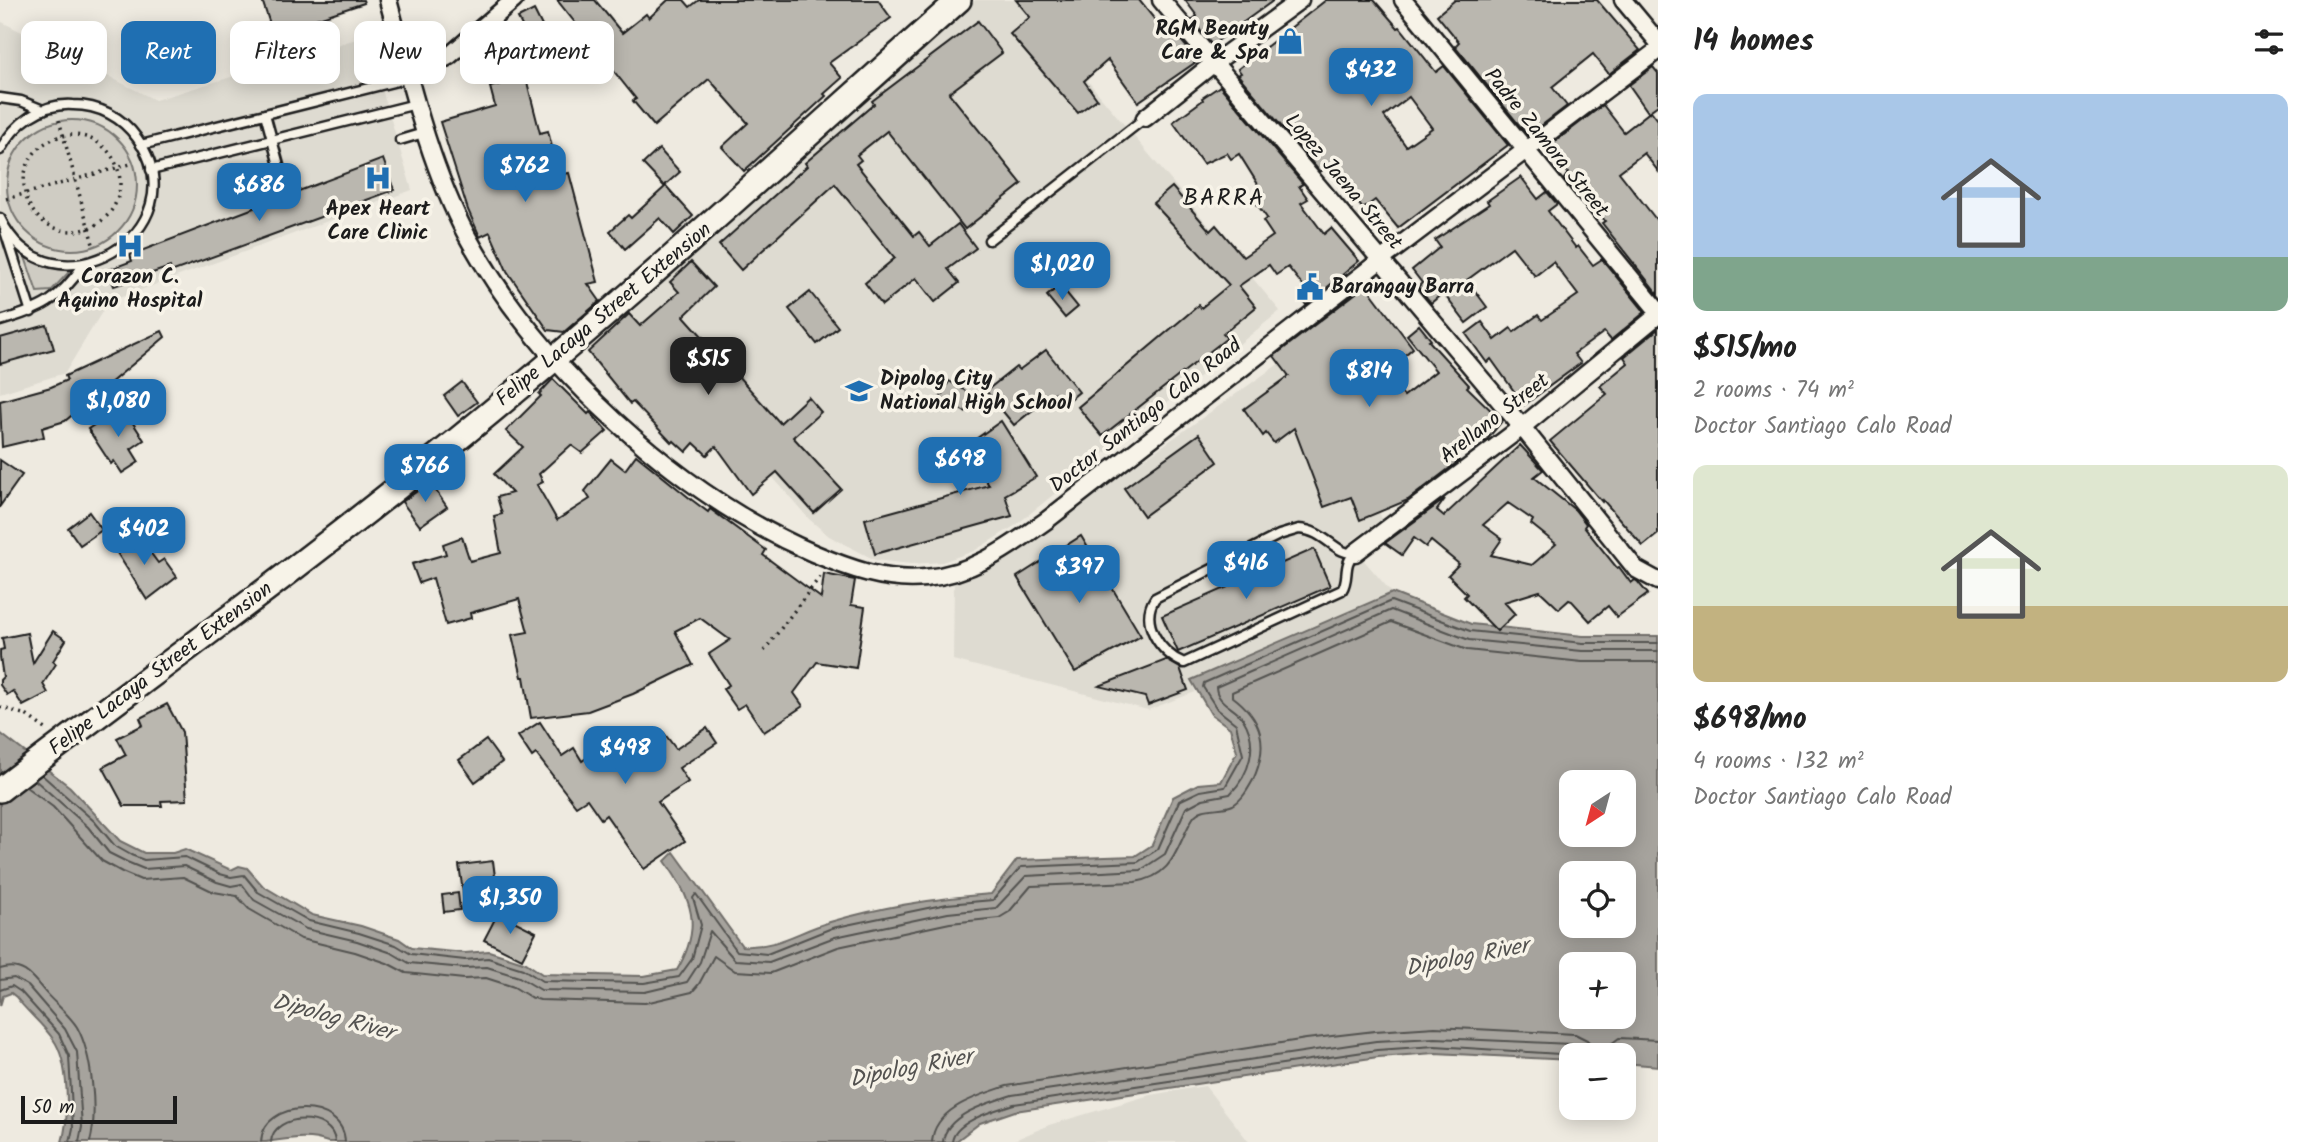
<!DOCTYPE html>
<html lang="en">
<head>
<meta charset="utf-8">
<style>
  :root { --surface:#fff; --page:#f6f6f6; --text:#222; --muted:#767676; --accent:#1f6fb2 }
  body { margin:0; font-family:Kalam,sans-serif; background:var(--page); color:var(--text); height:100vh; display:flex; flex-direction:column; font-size:26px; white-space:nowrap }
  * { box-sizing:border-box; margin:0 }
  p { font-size:23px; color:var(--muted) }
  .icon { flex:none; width:38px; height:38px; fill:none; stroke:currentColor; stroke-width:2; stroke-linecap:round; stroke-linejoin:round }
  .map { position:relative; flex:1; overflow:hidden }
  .drawer { display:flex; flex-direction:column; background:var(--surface); width:665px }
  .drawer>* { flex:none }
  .banner { position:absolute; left:21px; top:21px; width:665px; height:63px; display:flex; gap:14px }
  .needle { width:46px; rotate:216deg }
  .buttons { position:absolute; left:1559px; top:770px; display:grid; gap:14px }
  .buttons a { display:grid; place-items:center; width:77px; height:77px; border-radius:14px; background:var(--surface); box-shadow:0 4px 18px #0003; font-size:35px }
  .scale { position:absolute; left:21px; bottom:18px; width:156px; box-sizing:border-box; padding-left:7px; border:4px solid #1c1c1c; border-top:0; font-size:19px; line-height:24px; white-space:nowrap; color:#1c1c1c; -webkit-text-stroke:5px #f7f3e8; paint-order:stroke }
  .price { position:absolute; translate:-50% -60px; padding:0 16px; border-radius:14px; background:var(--accent); color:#fff; font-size:23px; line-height:46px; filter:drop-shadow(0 2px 4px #0008) }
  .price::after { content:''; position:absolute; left:50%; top:42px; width:21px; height:16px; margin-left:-10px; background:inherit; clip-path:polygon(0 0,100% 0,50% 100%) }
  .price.current { background:#222; color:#fff }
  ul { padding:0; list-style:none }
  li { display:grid; align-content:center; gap:14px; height:371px; padding:0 35px }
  li span { display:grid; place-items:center; height:217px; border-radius:14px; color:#555 }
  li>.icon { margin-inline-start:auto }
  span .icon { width:126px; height:126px; fill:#fffc; stroke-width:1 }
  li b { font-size:30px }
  h2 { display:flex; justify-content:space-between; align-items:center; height:84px; padding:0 35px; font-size:30px }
  .pill { padding:0 24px; border-radius:14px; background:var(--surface); box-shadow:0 4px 18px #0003; font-size:24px; line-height:63px }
  .pill.current { background:var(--accent); color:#fff }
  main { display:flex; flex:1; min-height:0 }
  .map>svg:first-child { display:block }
  .built { fill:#dedbd1 }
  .green { fill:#cfccc3; stroke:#767470; stroke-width:2 }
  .water { fill:#a6a39d; stroke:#6f6d69; stroke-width:2; fill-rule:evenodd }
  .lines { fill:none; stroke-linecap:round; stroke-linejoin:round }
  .shore { stroke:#535250; stroke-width:2 }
  .building { fill:#bab7af; stroke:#1c1c1c; stroke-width:2; fill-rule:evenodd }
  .lane-casing { stroke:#1c1c1c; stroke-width:13 }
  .street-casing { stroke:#1c1c1c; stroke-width:21 }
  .secondary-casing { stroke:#1c1c1c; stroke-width:28 }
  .path { stroke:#1c1c1c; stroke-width:3.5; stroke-dasharray:2 5; stroke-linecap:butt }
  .lane { stroke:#f7f3e8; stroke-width:8 }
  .street { stroke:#f7f3e8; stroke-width:16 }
  .secondary { stroke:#f7f3e8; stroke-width:23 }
  .labels { text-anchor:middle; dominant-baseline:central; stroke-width:7; stroke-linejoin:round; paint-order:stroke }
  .poi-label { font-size:21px; font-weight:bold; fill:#1c1c1c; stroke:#f7f3e8 }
  .street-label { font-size:21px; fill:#1c1c1c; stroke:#f7f3e8 }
  .water-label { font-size:23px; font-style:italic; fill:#535250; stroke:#f7f3e8 }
  .quarter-label { font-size:24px; letter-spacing:2px; fill:#1c1c1c; stroke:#f7f3e8 }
</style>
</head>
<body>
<main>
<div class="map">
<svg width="1658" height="1142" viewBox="0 0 1658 1142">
  <rect width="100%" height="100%" fill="#eeeae0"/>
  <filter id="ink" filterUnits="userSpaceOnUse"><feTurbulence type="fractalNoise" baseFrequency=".0143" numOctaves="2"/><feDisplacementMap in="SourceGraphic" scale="14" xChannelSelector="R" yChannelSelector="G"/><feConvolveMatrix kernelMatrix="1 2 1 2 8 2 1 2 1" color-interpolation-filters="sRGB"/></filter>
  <g filter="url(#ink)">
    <g class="built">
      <polygon points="975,0 1020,0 1280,311 1016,525 974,551 942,562 911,564 875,560 829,536 809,519 630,313"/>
      <polygon points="0,21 155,100 366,36 412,190 108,302 65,373 0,393"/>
      <polygon points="1307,344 1382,519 1349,543 1392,593 1192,680 1195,692 1148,710 953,660 954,582 979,573 1005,557"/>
      <polygon points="1205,1086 1249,1142 1010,1142 1049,1125 1150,1095"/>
    </g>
    <g class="green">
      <circle cx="72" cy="185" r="65"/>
      <polygon points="25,257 54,268 70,271 51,291 37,292"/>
    </g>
    <path class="water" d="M1392,593l79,31 112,12h75v430l-34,-3v-8h-52l-1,5 -136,-7 -57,4 -363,54 -35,12 -25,19h-627c-22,-8 -39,-3 -62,0h-204c8,-26 7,-81 -9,-103 -11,-16 -26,-27 -37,-42l-5,-4 -8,3 -3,10v-273l70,54 50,54 24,12h29l12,-4 46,21 8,-4 8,2 16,18 49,29 49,11 38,13 13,9 53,5 24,-2 37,12 16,11 102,2 33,-6c26,-44 15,-70 -12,-109l9,-9 68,94c37,2 54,-14 88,-24 50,-15 109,-24 161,-28l26,-34 118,-4 17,-11 21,-48 25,-13 23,-2 16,-30 -7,-24 -19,-14 -20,-34zM1572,782h52v53h-52zM1572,873h52v53h-52zM1572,964h52v53h-52z"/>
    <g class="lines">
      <g class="shore">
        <polyline points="42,775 94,821 115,846 131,855 144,860 185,857 220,874 231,877 244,875 258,892 309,921 359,933 396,945 411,954 465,960 488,958 523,969 542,981 644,983 679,977 692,959 701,925 693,898 696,894 737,951 767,954 832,928 947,904 993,900 1021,867 1138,862 1158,849 1179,801 1200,791 1225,787 1243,755 1236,724 1217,709 1203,687 1204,683 1391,601 1470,631 1583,643 1658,643"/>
        <path d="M35,780l53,47 21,26 18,9 17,7 40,-3 33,16 14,4 11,-2 12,16 52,29 51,12 35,12 17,10 55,5 23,-1 32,10 22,13 104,2 42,-10 13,-20 10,-31 25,29 34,2 66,-25 113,-24 48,-5 30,-32 115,-6 24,-16 21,-46 17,-9 27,-5c20,-20 29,-50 13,-75 -8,-12 -26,-15 -27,-32l175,-77 78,30 113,11h76"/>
        <path d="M26,787l27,20 49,54 20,11 19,8 42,-3 31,15 23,4 12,13 52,30 54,13 32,11 19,10 58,6 22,-1 28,9 16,10 10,3 105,3 47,-11 7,-8 15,-28 21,15 36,2 67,-26 112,-24 49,-5 10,-6 22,-26 104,-4c41,-6 41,-37 58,-64 8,-13 28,-7 40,-13 9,-5 15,-16 20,-25 16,-35 10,-61 -21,-84v-4l159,-70 76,28 115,12h76"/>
        <path d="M0,969c22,-7 32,7 44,22 10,12 24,22 33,36 15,27 21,85 13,115"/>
        <polyline points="0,980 14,978 28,986 65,1029 77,1052 82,1127 79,1142"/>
        <polyline points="0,990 12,986 21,992 59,1034 69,1056 73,1128 70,1142"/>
        <path d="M261,1142c2,-44 83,-44 84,0"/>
        <path d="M271,1142c2,-30 62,-30 64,0"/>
        <path d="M932,1142c2,-35 49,-47 75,-56l299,-47 69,-8 60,-4 140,7 12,6 12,13 20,-15 39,2"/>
        <path d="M943,1142c2,-27 47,-40 69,-47l364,-54 59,-3 136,6 9,4 6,7"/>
        <path d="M952,1142c2,-21 44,-32 62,-38l363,-54 58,-4 141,9"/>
      </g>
    </g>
    <g class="building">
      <polygon points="262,0 363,0 364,3 273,33"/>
      <polygon points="557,0 595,0 622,33 646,14 649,18 668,0 684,0 690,7 699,0 878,0 891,18 829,63 842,78 824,94 826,96 744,171 722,147 748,123 709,79 654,126 633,101 636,99"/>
      <polygon points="1016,0 1139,0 1168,36 1174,32 1195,57 1193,58 1196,62 1138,102 1108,60 1084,81 1097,99 1078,113 1010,34 1030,17"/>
      <polygon points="1185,0 1274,0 1212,45 1192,20 1197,16"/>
      <path d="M1326,0h48l24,28 2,-1 36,45 8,-6 64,79 -110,83 -23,-28 -12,9 -34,-44 -9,7 -82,-97 3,-2 -3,-4zM1409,97l23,31 -26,18 -22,-30z"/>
      <polygon points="1455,0 1597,0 1640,50 1609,74 1593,54 1552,87 1567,106 1528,136 1455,46 1459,42 1437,15"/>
      <polygon points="534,10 544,30 528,38 518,18"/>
      <polygon points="978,21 1002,53 949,93 1022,184 965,229 887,131 857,155 861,160 856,164 914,236 919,232 930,246 958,224 976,248 948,269 959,283 935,302 916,278 882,305 865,283 895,258 835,184 741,270 719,245 807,166 805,163 874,104 872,101"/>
      <polygon points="1653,67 1658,73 1658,105 1648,112 1629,85"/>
      <polygon points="526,78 540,133 548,131 559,175 569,173 598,282 588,284 600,301 564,332 548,330 507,271 490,232 480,237 468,210 440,122 495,106 490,87"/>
      <polygon points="1220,86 1303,184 1299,186 1308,199 1301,203 1324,234 1331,228 1359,261 1306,305 1304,302 1312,297 1288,267 1276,275 1269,265 1239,286 1256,307 1223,334 1227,338 1102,436 1078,407 1199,305 1201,308 1229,285 1153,203 1172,187 1210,231 1216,225 1243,257 1273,236 1263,221 1267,218 1254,200 1264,194 1239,154 1231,159 1227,153 1203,164 1173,122 1203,100 1202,98"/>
      <polygon points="1603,105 1624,132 1651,111 1658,120 1658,171 1644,153 1619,172 1658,222 1658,294 1602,223 1605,221 1585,194 1583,196 1578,189 1574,192 1564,179 1568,173 1548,147"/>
      <polygon points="659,149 680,172 664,186 643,164"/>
      <polygon points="383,159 394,190 171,272 170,267 114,286 108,270 132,261 130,255"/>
      <polygon points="1521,177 1538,199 1547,192 1557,204 1548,211 1576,248 1578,246 1593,265 1602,259 1645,312 1611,340 1604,332 1574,354 1581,363 1524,405 1491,359 1487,363 1466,334 1482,322 1495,340 1511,328 1514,332 1538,315 1542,320 1578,295 1553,262 1535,276 1512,247 1467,280 1487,307 1466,323 1443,293 1431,303 1418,287 1422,283 1412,270 1440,247 1435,240 1489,204 1487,201"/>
      <polygon points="666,186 693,216 674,234 660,218 625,249 610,231 628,215 631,218"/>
      <polygon points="691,262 714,287 684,316 780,423 808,397 821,412 793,437 841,489 814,513 777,472 751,494 716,446 707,455 694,443 686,452 674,441 672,443 633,402 630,404 588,352 629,314 640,326 679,292 670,282"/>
      <polygon points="1060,285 1078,307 1065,318 1047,296"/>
      <polygon points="1367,287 1413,348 1385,372 1404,396 1436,371 1407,335 1419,325 1431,340 1429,341 1469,385 1467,387 1502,421 1485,442 1474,433 1452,454 1459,461 1408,500 1360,520 1351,497 1324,507 1294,428 1274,443 1266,433 1263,436 1244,409 1289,376 1274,356 1360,290"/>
      <polygon points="810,292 838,327 817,344 789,309"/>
      <polygon points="47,325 54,349 0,364 0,338"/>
      <polygon points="1658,329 1658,534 1643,546 1603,500 1602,502 1550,441 1607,394 1600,386 1628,363 1624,357"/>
      <polygon points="162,331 165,337 65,421 42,428 44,437 2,447 0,401 51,387 67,380 65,376"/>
      <polygon points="1046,350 1079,392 1063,405 1054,393 1014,425 986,391 1016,367 1019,370"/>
      <polygon points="553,379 588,414 590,412 607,431 582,453 571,445 539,474 543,482 537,485 557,520 590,499 585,491 611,459 625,470 636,455 692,500 708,512 710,509 766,550 763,555 821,598 824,574 855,580 851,605 865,607 856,668 817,662 794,693 803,706 764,732 745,704 737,709 723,689 729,685 709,654 730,640 700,618 675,631 693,665 633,694 588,711 531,718 524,677 522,677 512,635 528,632 519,599 470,613 471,618 446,625 433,578 419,583 412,564 446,554 443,544 462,537 470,561 501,553 494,516 502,514 497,497 512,493 494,474 523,447 506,431 541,396 539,394"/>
      <polygon points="949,381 974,396 965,412 940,398"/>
      <polygon points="462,382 477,402 458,416 444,396"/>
      <polygon points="121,407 126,419 129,417 144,440 131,449 139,462 122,473 114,461 111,464 88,429"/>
      <polygon points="1001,421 1036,477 1005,495 1012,516 875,554 865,519 989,485 962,449"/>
      <polygon points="1199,434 1218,462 1144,516 1124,488"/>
      <path d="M1520,445l23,25 -9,7 41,33 11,14 -2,3 33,41 2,-1 12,16 4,-3 3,2 10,12 -31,23 -9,-11 -18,15 -18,-20 -3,-1 -10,9 -19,-18 -36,11 11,12 -18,17 -33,-34 3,-3 -19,-19 11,-11 -28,-23 -5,6 -12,-9 -12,17 -17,-12 60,-44 -8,11 7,6zM1508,503l25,17 -2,4 25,20 -24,21 -41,-10 11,-16 -19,-14z"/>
      <polygon points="0,460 22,475 0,506"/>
      <polygon points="430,482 447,507 420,526 402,502"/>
      <polygon points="89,512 102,530 80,545 68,528"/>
      <polygon points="128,533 140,548 144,544 158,563 164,559 177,577 147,600 112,545"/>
      <polygon points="1081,536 1141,636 1075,672 1017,577"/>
      <polygon points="1314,549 1330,586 1178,652 1162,616"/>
      <polygon points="53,631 66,640 53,661 56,664 43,684 48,693 23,706 13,691 7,695 0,685 0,680 3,677 0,657 0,650 4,649 2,638 27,633 33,663"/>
      <polygon points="1166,660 1180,668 1188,690 1148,705 1145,697 1099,686"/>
      <polygon points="167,704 182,732 187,800 161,801 162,806 124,806 103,767 126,755 117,738 143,725 140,718"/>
      <polygon points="540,722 562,756 574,748 582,761 609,742 621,758 664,733 676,749 707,728 717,743 679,768 688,782 658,802 685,841 644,869 606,815 601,819 587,799 576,806 536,754 532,757 518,736"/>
      <polygon points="486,740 502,762 475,782 459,760"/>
      <polygon points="493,861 498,900 465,905 459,865"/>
      <polygon points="458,893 460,910 444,912 442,895"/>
      <polygon points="498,913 536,932 522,959 484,940"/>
    </g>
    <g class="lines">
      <defs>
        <g id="lane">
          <polyline points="0,98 21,101 43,110"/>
          <polyline points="265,114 280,169"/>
          <polyline points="400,140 427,132"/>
          <polyline points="141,145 409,78"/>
          <path d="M0,150c15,-27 41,-47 73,-45 26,0 49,12 64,33 67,94 -88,184 -137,80"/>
          <polyline points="151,170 416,104"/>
          <polyline points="5,231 31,312"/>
          <polyline points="989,240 1145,118"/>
          <path d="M0,321c42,-12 59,-20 84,-57"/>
          <path d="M1299,529c26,1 37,27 56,24 -13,11 -5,25 -13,37l-158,73c-24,-10 -45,-41 -29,-65l124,-63z"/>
        </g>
        <g id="street">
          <path d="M388,0c21,77 41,165 79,236 71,130 210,258 346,317 35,15 73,29 112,25 48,-4 84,-31 122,-58l335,-261 276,-209"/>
          <polyline points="1161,0 1522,427 1636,569 1658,581"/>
          <polyline points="1403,0 1658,311"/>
          <polyline points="1623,0 1658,42"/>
          <polyline points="409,78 449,56 514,0"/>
          <polyline points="1145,118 1214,63 1300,0"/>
          <polyline points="1355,553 1522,427 1658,315"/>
        </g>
        <path id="secondary" d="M0,790c144,-110 291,-216 432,-330 182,-146 353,-305 527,-460"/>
      </defs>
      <use href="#lane" class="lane-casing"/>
      <use href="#street" class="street-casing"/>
      <use href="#secondary" class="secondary-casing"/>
      <g class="path">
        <polyline points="59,120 93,244"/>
        <circle cx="72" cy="183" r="48"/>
        <polyline points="6,199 134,163"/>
        <polyline points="764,651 822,574"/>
        <polyline points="0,707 26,715 47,730"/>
      </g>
      <use href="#lane" class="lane"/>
      <use href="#street" class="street"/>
      <use href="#secondary" class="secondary"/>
    </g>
  </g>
  <defs>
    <symbol id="shop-bare" viewBox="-9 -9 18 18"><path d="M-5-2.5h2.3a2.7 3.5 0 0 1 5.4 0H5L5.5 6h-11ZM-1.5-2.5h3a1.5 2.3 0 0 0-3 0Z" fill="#1f6fb2" stroke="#f7f3e8" stroke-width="2.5" paint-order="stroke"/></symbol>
    <symbol id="hospital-bare" viewBox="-9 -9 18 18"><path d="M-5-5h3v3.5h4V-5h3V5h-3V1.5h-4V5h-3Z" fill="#1f6fb2" stroke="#f7f3e8" stroke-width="2.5" paint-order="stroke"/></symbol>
    <symbol id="civic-bare" viewBox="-9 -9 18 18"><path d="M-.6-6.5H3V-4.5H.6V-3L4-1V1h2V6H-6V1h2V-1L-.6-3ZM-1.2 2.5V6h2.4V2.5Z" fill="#1f6fb2" stroke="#f7f3e8" stroke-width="2.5" paint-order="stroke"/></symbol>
    <symbol id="school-bare" viewBox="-9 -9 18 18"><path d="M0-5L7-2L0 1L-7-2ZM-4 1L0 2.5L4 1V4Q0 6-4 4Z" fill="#1f6fb2" stroke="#f7f3e8" stroke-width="2.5" paint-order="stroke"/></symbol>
  </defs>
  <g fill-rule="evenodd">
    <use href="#shop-bare" x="1271" y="22" width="38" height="38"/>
    <use href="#hospital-bare" x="359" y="159" width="38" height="38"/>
    <use href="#hospital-bare" x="111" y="227" width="38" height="38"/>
    <use href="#civic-bare" x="1291" y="268" width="38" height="38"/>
    <use href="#school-bare" x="840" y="372" width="38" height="38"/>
  </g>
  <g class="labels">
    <g class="poi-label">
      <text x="1269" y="29" text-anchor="end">RGM Beauty<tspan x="1269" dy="24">Care &amp; Spa</tspan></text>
      <text x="378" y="209">Apex Heart<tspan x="378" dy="24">Care Clinic</tspan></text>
      <text x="130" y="277">Corazon C.<tspan x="130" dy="24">Aquino Hospital</tspan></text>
      <text x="1331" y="287" text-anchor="start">Barangay Barra</text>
      <text x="880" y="379" text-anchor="start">Dipolog City<tspan x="880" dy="24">National High School</tspan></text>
    </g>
    <g class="street-label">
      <text transform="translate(1546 143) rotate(51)">Padre Zamora Street</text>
      <text transform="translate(1343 182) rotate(50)">Lopez Jaena Street</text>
      <text transform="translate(604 315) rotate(-40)">Felipe Lacaya Street Extension</text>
      <text transform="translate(1146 416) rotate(-38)">Doctor Santiago Calo Road</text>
      <text transform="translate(1495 419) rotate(-38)">Arellano Street</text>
      <text transform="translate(161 669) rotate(-37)">Felipe Lacaya Street Extension</text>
    </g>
    <g class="water-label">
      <text transform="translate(1467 958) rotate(-11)">Dipolog River</text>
      <text transform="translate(333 1018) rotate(15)">Dipolog River</text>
      <text transform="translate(911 1069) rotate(-11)">Dipolog River</text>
    </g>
    <g class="quarter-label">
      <text x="1224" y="198">BARRA</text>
    </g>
  </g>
</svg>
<div class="buttons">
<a><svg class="needle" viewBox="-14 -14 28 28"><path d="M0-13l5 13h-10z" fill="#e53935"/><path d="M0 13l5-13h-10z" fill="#767676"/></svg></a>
<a><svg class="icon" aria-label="locate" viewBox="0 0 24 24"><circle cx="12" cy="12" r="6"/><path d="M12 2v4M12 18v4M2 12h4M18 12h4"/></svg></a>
<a>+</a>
<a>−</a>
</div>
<div class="scale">50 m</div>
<b class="price" style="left:1371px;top:108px">$432</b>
<b class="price" style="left:525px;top:204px">$762</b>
<b class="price" style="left:259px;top:223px">$686</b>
<b class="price" style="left:1062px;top:302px">$1,020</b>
<b class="price current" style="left:708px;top:397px">$515</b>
<b class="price" style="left:1369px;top:409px">$814</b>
<b class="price" style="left:118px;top:439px">$1,080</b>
<b class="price" style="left:960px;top:497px">$698</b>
<b class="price" style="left:425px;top:504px">$766</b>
<b class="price" style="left:144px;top:567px">$402</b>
<b class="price" style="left:1246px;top:601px">$416</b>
<b class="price" style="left:1079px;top:605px">$397</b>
<b class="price" style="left:625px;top:786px">$498</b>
<b class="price" style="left:510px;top:936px">$1,350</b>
<div class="banner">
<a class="pill">Buy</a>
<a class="pill current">Rent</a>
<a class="pill">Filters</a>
<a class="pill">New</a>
<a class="pill">Apartment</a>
</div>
</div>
<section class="drawer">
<h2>14 homes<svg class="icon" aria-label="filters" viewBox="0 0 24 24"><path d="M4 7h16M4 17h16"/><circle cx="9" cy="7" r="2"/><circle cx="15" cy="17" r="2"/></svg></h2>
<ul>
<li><span style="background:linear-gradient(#a9c7e8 75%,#7fa58c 0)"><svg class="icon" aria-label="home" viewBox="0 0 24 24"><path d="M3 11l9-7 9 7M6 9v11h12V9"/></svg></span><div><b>$515/mo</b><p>2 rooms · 74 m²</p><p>Doctor Santiago Calo Road</p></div></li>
<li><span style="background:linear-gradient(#dfe7d0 65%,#c2b280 0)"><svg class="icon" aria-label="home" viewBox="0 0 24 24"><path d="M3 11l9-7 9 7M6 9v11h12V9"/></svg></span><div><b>$698/mo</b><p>4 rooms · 132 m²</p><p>Doctor Santiago Calo Road</p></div></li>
</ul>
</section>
</main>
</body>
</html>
